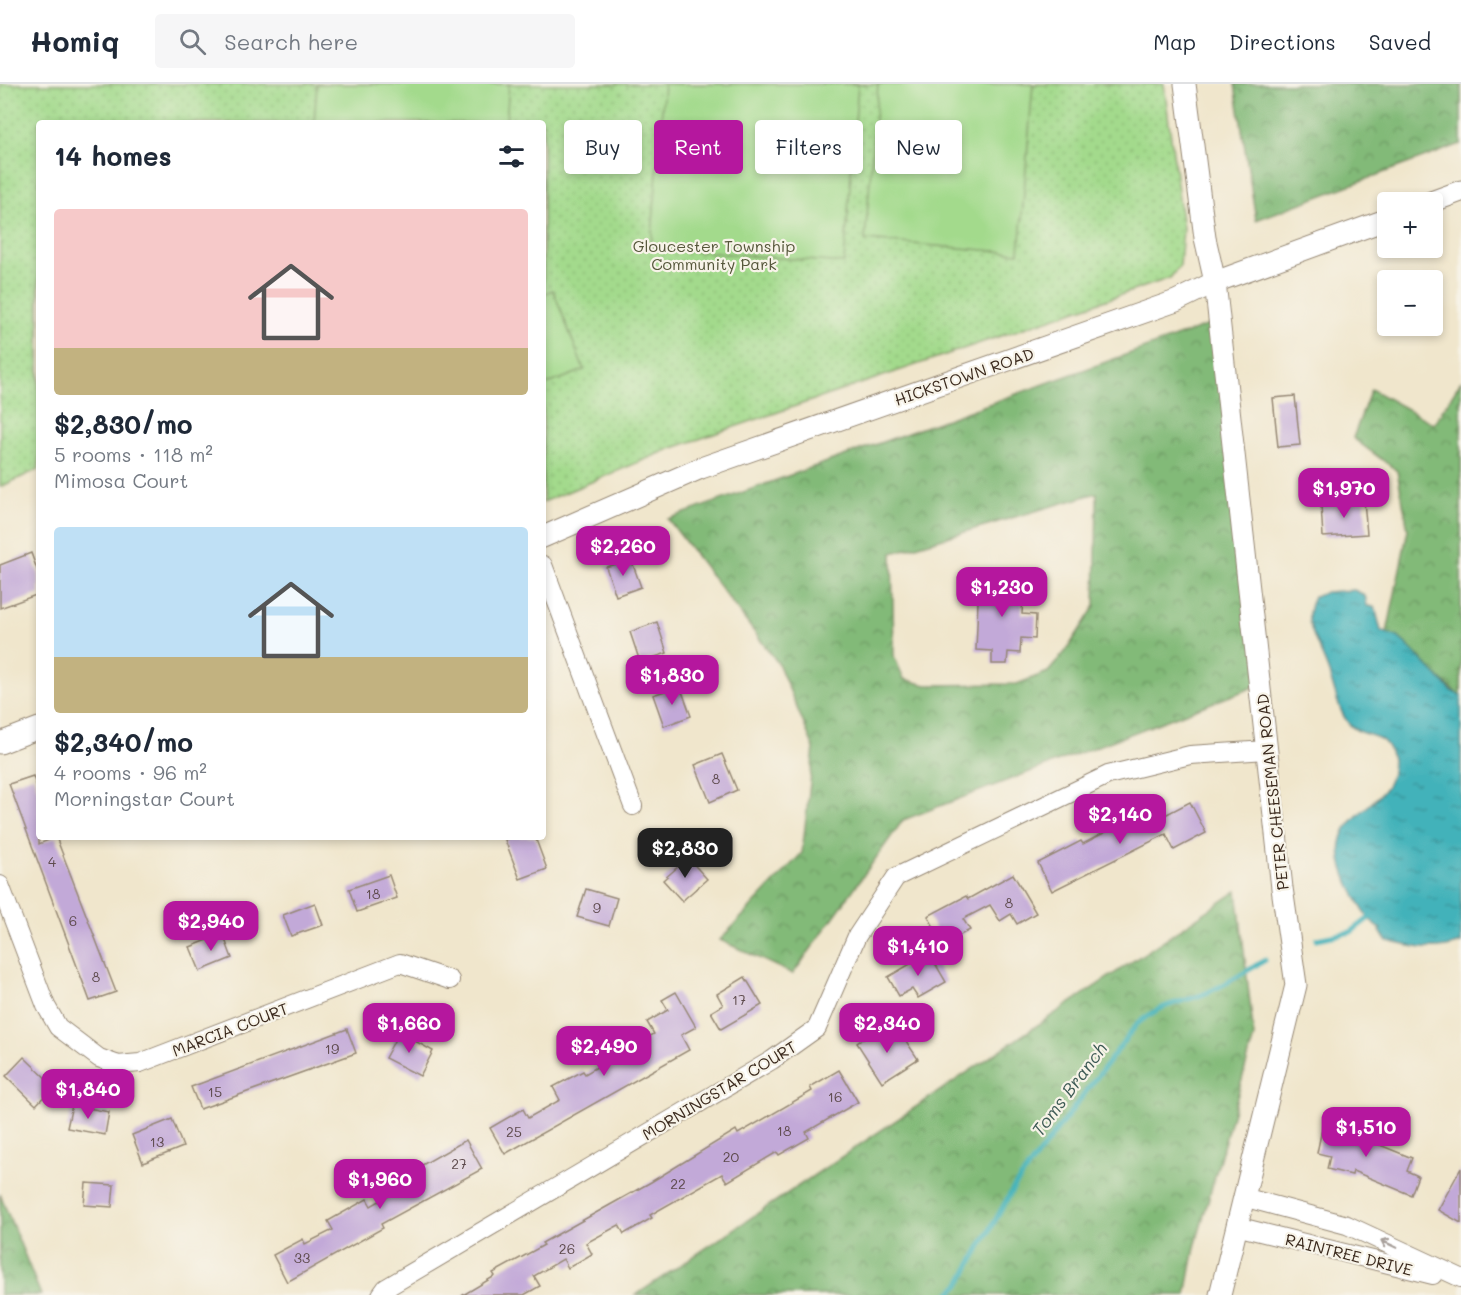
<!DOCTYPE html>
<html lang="en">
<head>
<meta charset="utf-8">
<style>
  :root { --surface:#fff; --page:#f6f6f7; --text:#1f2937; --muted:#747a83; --line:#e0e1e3; --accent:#b5179e }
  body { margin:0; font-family:Mali,sans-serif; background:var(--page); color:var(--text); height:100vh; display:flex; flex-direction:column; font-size:22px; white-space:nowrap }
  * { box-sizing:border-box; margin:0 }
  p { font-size:20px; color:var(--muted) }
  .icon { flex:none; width:33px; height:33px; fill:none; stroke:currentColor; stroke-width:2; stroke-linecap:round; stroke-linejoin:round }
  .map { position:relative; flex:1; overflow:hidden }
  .details { position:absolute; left:36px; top:36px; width:510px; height:720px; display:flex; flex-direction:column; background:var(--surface); border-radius:6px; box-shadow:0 3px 9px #0003 }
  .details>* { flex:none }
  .hud { position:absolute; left:564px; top:36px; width:570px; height:54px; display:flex; gap:12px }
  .buttons { position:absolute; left:1377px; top:108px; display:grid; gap:12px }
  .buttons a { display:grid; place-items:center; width:66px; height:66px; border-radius:6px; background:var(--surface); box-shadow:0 3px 9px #0003; font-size:30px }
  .price { position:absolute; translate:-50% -51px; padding:0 14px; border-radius:12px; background:var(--accent); color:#fff; font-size:20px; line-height:39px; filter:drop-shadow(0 2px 3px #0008) }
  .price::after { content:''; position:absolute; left:50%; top:36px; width:18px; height:14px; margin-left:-9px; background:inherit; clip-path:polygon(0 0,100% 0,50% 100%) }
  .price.active { background:#222; color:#fff }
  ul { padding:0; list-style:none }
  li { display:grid; align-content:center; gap:12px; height:318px; padding:0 18px }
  li span { display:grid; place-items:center; height:186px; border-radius:6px; color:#555 }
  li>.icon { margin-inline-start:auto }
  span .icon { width:108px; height:108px; fill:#fffc; stroke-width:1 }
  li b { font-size:26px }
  h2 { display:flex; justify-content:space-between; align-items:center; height:72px; padding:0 18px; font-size:26px }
  .chip { padding:0 21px; border-radius:6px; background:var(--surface); box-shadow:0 3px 9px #0003; font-size:21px; line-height:54px }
  .chip.active { background:var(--accent); color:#fff }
  header { display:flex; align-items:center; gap:36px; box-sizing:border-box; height:84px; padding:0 30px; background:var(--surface); border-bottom:2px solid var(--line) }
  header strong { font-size:28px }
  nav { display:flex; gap:33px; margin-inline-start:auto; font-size:21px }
  .search { width:420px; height:54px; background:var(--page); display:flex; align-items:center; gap:15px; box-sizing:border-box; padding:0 21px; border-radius:6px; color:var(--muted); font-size:22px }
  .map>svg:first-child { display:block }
  .forest { fill:url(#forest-crowns); stroke:#5e724b; stroke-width:1.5; fill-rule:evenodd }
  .park { fill:url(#park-dots); stroke:#6f8255; stroke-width:1.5 }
  .pitch { fill:#a3da8c; stroke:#6f8255; stroke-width:1.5 }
  .water { fill:url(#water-ripples); stroke:#3e6e6c; stroke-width:1.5 }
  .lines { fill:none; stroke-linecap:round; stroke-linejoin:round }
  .stream { stroke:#42b2ba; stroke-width:5 }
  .building { fill:#c2a9d8 }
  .minor-casing { stroke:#968875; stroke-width:20 }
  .tertiary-casing { stroke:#968875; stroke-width:23 }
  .minor { stroke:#fff; stroke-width:18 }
  .tertiary { stroke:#fff; stroke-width:21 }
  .oneway { stroke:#a79f9a }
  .labels { text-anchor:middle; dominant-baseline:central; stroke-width:4.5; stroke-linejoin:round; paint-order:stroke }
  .number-label { font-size:14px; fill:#5d4a4c }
  .park-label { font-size:16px; fill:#55563a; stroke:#f7f3e8 }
  .street-label { font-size:16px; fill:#3b2a1e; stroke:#f7f3e8 }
  .water-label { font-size:18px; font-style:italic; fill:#3d5a55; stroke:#f7f3e8 }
</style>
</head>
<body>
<header>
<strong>Homiq</strong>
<div class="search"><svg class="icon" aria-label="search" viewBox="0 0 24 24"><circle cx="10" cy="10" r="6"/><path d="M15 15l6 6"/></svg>Search here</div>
<nav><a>Map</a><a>Directions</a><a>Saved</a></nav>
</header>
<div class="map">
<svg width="1461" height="1211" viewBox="0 0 1461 1211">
  <defs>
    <pattern id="forest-crowns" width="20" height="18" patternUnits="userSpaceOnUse" patternTransform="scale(1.5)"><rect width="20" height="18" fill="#82ba78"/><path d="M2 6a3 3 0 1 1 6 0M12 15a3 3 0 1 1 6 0" fill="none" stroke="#6c9762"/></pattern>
    <pattern id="park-dots" width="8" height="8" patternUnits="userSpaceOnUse" patternTransform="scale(1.5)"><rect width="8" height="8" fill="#a3da8c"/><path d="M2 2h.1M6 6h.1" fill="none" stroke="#8dbb78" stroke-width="1.8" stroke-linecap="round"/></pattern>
    <pattern id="water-ripples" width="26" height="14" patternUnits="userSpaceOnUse" patternTransform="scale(1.5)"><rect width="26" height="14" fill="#42b2ba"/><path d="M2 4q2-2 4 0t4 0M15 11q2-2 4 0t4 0" fill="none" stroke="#389197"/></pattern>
  </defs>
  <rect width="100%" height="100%" fill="#f7f3e8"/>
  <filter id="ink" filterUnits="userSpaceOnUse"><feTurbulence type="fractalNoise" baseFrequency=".0167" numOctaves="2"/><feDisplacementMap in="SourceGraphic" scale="12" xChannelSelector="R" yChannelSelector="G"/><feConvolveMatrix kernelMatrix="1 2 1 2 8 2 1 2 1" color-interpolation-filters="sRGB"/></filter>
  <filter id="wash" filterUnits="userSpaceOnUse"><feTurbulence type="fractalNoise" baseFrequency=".008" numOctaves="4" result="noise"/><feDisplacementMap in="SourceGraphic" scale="24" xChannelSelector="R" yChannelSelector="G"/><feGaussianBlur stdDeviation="1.35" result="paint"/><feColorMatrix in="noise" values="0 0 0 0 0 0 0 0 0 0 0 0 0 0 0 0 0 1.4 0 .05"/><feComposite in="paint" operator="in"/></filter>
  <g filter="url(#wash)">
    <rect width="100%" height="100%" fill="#f0e6cc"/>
    <g class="forest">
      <polygon points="1235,0 1461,0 1461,60 1256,136"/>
      <path d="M1220,237l42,363 -359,136 -110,154 -73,-34 82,-87 12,-105 -36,-85 -110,-144zM1097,409l-2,113 -29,45 -18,21 -31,12 -91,1 -22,-6 -10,-23 -2,-103z"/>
      <polygon points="1461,297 1461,610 1458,610 1387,549 1408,445 1397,387 1353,354 1371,305 1434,340"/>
      <polygon points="1237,807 1254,953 1195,1163 1186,1211 636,1211"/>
      <polygon points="0,1110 41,1211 0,1211"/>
    </g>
    <polygon class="park" points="0,0 1164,0 1183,145 1180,182 1170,194 670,365 543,418 543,39 39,39 39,385 0,403"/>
    <g class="pitch">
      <polygon points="317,0 509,0 506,39 314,39"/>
      <polygon points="664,0 858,0 844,179 651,164"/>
      <polygon points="878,0 1033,0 1019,169 865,156"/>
      <polygon points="553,206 584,286 543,302 543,210"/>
    </g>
    <path class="water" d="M1354,506l11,5 2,11 8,1 6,24 17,6 8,7 46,47 9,4v248c-27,10 -47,4 -74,-2l-7,-10 1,-2c-14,-8 -20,-23 -27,-36 -48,-86 46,-78 38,-133 -5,-32 -27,-19 -42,-35 -12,-13 -16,-39 -22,-55 -5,-14 -13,-28 -17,-42 -4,-10 -2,-22 3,-31l12,-5z"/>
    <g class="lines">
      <g class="stream">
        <polyline points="1317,855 1351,848 1373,831"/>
        <path d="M948,1211l11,-10 13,-23 42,-75 123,-163c27,-22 38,-19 67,-30 22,-9 41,-22 61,-34"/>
      </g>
    </g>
    <g id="blocks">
      <g class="building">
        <polygon points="1295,312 1300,361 1278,363 1273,314"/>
        <polygon points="1364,417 1367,450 1323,453 1321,421"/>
        <polygon points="31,469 39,491 39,510 0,524 0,481"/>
        <polygon points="631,475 641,503 616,512 606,483"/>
        <polygon points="979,493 1024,495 1022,530 1036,531 1035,555 1021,554 1020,569 1008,568 1007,580 992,580 992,567 976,566"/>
        <polygon points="657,538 667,569 640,578 630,548"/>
        <polygon points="680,602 691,632 664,642 653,611"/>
        <polygon points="722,670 737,706 710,718 695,681"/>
        <polygon points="33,692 39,709 39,760 56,753 116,908 90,917 9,700"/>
        <polygon points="1190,718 1206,749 1174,766 1166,750 1052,807 1038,779 1081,757 1083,760 1136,732 1142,743"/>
        <polygon points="513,753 535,753 547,785 520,795 505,756"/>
        <polygon points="688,774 707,795 682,817 663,796"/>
        <polygon points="1013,790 1036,829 1017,840 1011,830 1000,837 990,821 963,835 970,846 943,860 928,832 966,812 968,815"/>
        <polygon points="389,791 397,814 357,828 349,805"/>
        <polygon points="586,805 617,814 609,842 577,833"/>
        <polygon points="315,819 323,841 291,852 283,831"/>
        <polygon points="223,850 232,874 200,887 190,863"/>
        <polygon points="929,869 946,898 918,914 912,905 899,912 888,893"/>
        <polygon points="745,893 762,921 721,945 711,928 723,921 717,910"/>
        <polygon points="676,908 696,943 681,951 689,966 505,1070 490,1044 523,1025 528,1034 560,1016 553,1003 583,987 585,990 654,950 647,938 668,926 662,916"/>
        <polygon points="347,945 356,969 200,1025 191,1003"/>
        <polygon points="876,946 884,958 900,948 918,975 882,998 857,959"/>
        <polygon points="399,948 433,967 420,992 385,974"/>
        <polygon points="24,973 54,1002 36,1021 6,992"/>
        <polygon points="839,986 858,1018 806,1048 809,1054 779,1071 777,1068 727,1098 722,1090 650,1131 652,1134 624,1150 619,1141 586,1159 592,1170 568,1184 563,1175 534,1192 540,1202 524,1211 463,1211 495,1192 493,1189 544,1161 542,1159 651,1098 736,1046 738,1050 812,1007 810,1003"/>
        <polygon points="72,1021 109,1028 105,1051 67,1044"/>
        <polygon points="172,1035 183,1063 143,1079 132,1051"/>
        <polygon points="1323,1040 1361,1048 1360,1053 1412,1074 1407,1087 1418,1092 1411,1111 1353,1087 1352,1091 1327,1085 1330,1072 1317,1069"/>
        <polygon points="466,1056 482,1085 381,1140 383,1144 287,1198 273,1171 303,1155 305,1160 333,1146 328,1137 367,1115 371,1122 397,1107 392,1098"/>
        <polygon points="1461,1084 1461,1139 1438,1126"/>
        <polygon points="86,1099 114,1101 112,1123 84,1121"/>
      </g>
    </g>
  </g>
  <g filter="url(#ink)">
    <use href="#blocks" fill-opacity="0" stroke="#968875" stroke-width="1.5"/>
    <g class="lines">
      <defs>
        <g id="minor">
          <polyline points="543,481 633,722"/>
          <polyline points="0,801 46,922 58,943 99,974 118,981 140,979 400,879 450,896"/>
          <polyline points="1243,1113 1347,1141 1461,1194"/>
          <polyline points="1236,1142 1433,1191"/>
          <polyline points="381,1211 386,1204 772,976 817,944 857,852 896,793 1108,691 1190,671 1267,666"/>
        </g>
        <g id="tertiary">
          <polyline points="1185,0 1205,154 1215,198 1282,804 1296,901 1220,1211"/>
          <polyline points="1431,118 1461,107"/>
          <polyline points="543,453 701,384 1176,217 1215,198 1388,135"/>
          <polyline points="0,659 39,644"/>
        </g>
      </defs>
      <use href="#minor" class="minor-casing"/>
      <use href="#tertiary" class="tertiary-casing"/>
      <use href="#minor" class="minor"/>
      <use href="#tertiary" class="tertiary"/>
    </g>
    <defs><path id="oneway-shaft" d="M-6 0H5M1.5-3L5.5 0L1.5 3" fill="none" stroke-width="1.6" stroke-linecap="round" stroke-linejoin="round" transform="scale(1.5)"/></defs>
    <use class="oneway" href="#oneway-shaft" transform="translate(1389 1160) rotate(-155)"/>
  </g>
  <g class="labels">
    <g class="number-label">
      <text x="716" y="694">8</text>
      <text x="52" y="777">4</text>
      <text x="373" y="809">18</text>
      <text x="1009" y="818">8</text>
      <text x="597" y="823">9</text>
      <text x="73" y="836">6</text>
      <text x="96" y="892">8</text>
      <text x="739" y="915">17</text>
      <text x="332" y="964">19</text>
      <text x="215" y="1007">15</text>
      <text x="835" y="1012">16</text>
      <text x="784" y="1046">18</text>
      <text x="514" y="1047">25</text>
      <text x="157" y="1057">13</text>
      <text x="731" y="1072">20</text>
      <text x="459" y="1079">27</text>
      <text x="678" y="1099">22</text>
      <text x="567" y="1164">26</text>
      <text x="302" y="1173">33</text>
    </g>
    <g class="park-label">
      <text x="714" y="161">Gloucester Township<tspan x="714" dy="18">Community Park</tspan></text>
    </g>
    <g class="street-label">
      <text transform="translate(964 292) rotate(-19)">HICKSTOWN ROAD</text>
      <text transform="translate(1272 708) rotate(-96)">PETER CHEESEMAN ROAD</text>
      <text transform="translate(230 945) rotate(-21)">MARCIA COURT</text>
      <text transform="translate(719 1006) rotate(-31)">MORNINGSTAR COURT</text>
      <text transform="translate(1349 1170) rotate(14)">RAINTREE DRIVE</text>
    </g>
    <g class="water-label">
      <text transform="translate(1069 1005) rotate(-53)">Toms Branch</text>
    </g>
  </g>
</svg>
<div class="buttons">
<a>+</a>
<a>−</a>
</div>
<b class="price" style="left:1344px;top:435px">$1,970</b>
<b class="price" style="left:623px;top:493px">$2,260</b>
<b class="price" style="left:1002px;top:534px">$1,230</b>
<b class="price" style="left:672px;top:622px">$1,830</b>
<b class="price" style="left:1120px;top:761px">$2,140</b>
<b class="price active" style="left:685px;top:795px">$2,830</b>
<b class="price" style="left:211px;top:868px">$2,940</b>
<b class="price" style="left:918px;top:893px">$1,410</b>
<b class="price" style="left:409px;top:970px">$1,660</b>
<b class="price" style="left:887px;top:970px">$2,340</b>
<b class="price" style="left:604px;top:993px">$2,490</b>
<b class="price" style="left:88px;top:1036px">$1,840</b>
<b class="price" style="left:1366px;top:1074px">$1,510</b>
<b class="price" style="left:380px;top:1126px">$1,960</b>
<div class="hud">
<a class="chip">Buy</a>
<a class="chip active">Rent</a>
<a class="chip">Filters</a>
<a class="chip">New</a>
</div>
<section class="details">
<h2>14 homes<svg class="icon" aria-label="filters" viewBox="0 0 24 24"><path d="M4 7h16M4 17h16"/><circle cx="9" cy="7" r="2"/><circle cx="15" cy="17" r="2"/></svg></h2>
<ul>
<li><span style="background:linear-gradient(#f6c9c9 75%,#c2b280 0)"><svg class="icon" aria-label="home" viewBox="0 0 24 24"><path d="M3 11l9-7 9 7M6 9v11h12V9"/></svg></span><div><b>$2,830/mo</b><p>5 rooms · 118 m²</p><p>Mimosa Court</p></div></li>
<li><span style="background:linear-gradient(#bfe0f5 70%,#c2b280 0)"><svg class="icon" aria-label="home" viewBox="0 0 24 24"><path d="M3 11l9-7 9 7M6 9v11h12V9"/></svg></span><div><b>$2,340/mo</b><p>4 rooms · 96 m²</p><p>Morningstar Court</p></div></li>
</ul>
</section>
</div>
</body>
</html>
